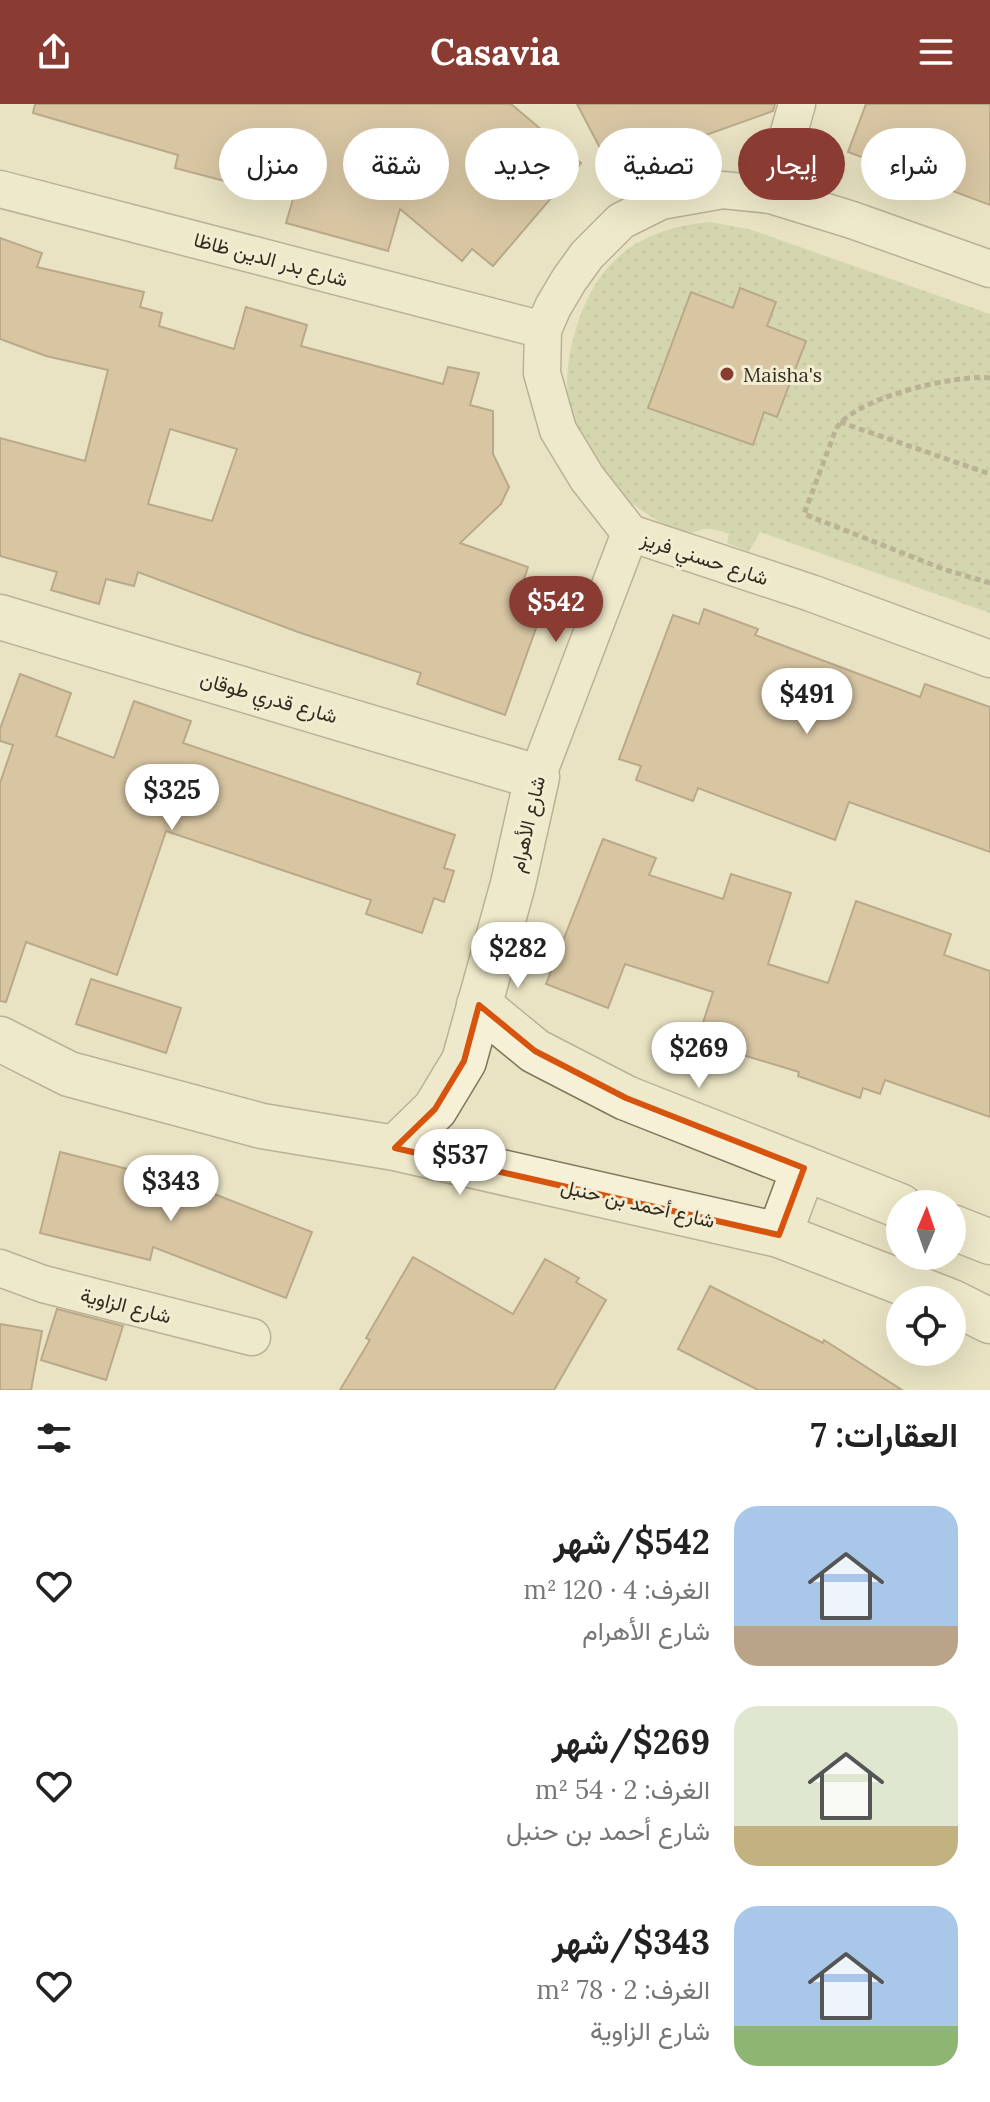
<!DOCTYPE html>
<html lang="ar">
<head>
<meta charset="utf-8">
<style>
  :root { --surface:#fff; --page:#f6f6f6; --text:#222; --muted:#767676; --accent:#8b3c32 }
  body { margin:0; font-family:Lora,Vazirmatn,serif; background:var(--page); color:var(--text); direction:rtl; height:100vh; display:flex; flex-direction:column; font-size:30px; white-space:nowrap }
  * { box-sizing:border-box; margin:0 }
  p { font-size:26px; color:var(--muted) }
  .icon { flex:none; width:44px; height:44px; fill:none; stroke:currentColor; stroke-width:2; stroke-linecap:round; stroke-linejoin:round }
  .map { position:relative; height:1286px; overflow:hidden; direction:ltr }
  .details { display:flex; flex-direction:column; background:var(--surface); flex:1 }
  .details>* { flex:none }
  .top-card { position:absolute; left:24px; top:24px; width:942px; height:72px; direction:rtl; display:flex; gap:16px }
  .needle { width:52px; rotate:2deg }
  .controls { position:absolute; left:886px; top:1086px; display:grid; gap:16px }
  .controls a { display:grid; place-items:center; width:80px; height:80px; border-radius:50%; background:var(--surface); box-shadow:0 8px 32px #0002; font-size:40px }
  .price { position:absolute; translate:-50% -68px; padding:0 18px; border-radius:28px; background:#fff; color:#222; font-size:26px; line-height:52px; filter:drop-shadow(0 2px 4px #0008) }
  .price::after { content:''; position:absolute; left:50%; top:48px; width:24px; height:18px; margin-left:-12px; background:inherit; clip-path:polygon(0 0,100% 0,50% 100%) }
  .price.on { background:var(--accent); color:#fff }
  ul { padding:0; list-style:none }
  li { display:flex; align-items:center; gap:24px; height:200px; padding:0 32px }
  li span { display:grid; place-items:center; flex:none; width:224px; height:160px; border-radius:24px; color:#555 }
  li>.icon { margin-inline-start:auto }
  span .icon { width:96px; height:96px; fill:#fffc; stroke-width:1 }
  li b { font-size:34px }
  h2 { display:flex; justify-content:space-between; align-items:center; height:96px; padding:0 32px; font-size:34px }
  .pill { padding:0 28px; border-radius:36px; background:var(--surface); box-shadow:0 8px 32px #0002; font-size:28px; line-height:72px }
  .pill.on { background:var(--accent); color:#fff }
  header { display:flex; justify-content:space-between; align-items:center; height:104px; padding:0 32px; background:var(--accent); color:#fff; font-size:36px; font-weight:800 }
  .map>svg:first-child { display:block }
  .park { fill:url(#park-dots) }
  .building { fill:#c4a37d; stroke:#7f6244; stroke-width:2; fill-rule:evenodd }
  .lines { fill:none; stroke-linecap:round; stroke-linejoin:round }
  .minor-casing { stroke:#82755c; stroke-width:39 }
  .tertiary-casing { stroke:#82755c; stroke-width:47 }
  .path { stroke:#82755c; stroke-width:5; stroke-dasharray:6 4; stroke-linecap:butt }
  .minor { stroke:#f5f0d6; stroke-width:36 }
  .tertiary { stroke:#f5f0d6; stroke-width:44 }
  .marked { fill:none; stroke:#d6540e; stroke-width:6; stroke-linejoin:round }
  .poi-dot { fill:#8b3c32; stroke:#f2ecd2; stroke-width:3 }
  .labels { text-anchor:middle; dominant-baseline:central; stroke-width:6; stroke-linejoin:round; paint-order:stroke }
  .street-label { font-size:20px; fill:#332b1e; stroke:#f2ecd2 }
  .poi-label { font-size:20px; fill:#332b1e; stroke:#f2ecd2; text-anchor:start }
</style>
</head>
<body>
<header><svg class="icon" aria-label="menu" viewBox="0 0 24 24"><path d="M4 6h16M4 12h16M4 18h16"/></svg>Casavia<svg class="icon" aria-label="share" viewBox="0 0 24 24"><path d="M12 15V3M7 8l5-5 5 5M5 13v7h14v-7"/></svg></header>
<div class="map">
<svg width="990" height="1286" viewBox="0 0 990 1286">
  <defs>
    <pattern id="park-dots" width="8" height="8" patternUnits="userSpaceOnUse" patternTransform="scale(2)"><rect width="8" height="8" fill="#bbc698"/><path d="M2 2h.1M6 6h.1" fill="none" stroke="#a1aa83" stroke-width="1.8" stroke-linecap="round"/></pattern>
  </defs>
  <rect width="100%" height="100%" fill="#e9e3c3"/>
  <path class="park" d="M710,118l39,7 241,85v299l-230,-81 -11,20 -22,-9 2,-9c-8,-2 -16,-6 -24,-5 -6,1 -12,4 -17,4 -15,-2 -32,-13 -44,-21 -22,-14 -39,-36 -52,-59 -7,-11 -18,-24 -21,-37 -7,-26 -4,-58 4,-84 21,-71 61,-103 135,-110z"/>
  <g class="building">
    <polygon points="35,0 511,0 581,59 493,162 472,145 462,157 400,105 388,147 286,119 293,95 175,64 178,51 33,9"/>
    <polygon points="577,0 775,0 773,7 611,65"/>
    <polygon points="866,0 990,0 990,101 848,48"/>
    <path d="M0,134l42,15 -5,14 107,25 -4,15 22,6 -3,13 75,23 12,-42 61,18 -6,21 142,38 5,-17 31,6 -9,32 23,6v43l16,33 -8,17 -41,39 68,24 -4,12 26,10 -45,126 -88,-31 4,-11 -123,-41 -160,-60 -4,14 -28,-7 -7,25 -48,-14 6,-18 -57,-16v-118l85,23 23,-91 -62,-14 -46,-17zM170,325l67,20 -25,72 -64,-17z"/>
    <polygon points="740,184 776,198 767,222 806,237 777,313 764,308 753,341 648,304 691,188 733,204"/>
    <polygon points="704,505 758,525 755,531 920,593 925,580 990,603 990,748 849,698 835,736 698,684 693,697 636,676 641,662 619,655 673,511 699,520"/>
    <polygon points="20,570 71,589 56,632 114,654 134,597 191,617 183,639 455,731 444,764 454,767 444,798 434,794 422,829 366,810 371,796 166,727 117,871 26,838 6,898 0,897 0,679 13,641 0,637 0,625"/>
    <polygon points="603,735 656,754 649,771 723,795 731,770 791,789 768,860 828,879 856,797 951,830 944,851 990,867 990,1013 885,976 880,990 863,984 860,994 798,972 799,968 697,937 713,888 625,860 608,904 546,880"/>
    <polygon points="91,875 181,904 166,949 76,920"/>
    <polygon points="60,1048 191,1081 312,1128 286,1194 153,1143 150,1156 40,1129"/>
    <polygon points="413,1153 513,1210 545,1155 579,1174 576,1178 606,1196 554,1286 340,1286 370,1236 366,1234"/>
    <polygon points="710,1182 823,1239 824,1236 902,1286 758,1286 678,1245"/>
    <polygon points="57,1205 123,1222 106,1276 41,1256"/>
    <polygon points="0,1220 42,1227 31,1286 0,1286"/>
  </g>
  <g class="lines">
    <defs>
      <g id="minor">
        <polyline points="0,85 543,226"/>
        <polyline points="771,91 797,0"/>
        <polyline points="990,165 852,116 771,91 723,86 661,97 621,117 587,151 569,176 553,203 543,226 542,269 558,326 587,374 630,429 811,489 990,555"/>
        <polyline points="537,673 630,429"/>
        <polyline points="0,1164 43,1180 252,1233"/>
      </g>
      <g id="tertiary">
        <polyline points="0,513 537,673 513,780 464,957 435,1005 395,1044"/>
        <polyline points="479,901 535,947 626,994 900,1102"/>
        <polyline points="0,935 69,970 262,1022 395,1044 779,1131 947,1196"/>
        <polyline points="952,1123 990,1138"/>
        <polyline points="779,1131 804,1064"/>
        <polyline points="952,1198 990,1217"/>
      </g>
    </defs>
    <use href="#minor" class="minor-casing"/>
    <use href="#tertiary" class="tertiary-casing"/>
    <g class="path">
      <path d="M990,274c-34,-4 -137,20 -154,51l-32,85 139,55 47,14"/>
      <polyline points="840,318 990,370"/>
    </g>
    <use href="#minor" class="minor"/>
    <use href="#tertiary" class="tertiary"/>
  </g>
  <path d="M0 0H990V1286H0ZM479,901l56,46 91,47 178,70 -25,67 -384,-87 40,-39 29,-48z" fill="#e9e3c3" fill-opacity=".55" fill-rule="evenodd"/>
  <path class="marked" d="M479,901l56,46 91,47 178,70 -25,67 -384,-87 40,-39 29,-48z"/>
  <circle class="poi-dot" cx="727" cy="270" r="8"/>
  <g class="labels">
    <g class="street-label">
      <text transform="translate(271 155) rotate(15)">شارع بدر الدين ظاظا</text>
      <text transform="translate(705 454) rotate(18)">شارع حسني فريز</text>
      <text transform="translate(269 593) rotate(16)">شارع قدري طوقان</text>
      <text transform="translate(527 720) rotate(-77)">شارع الأهرام</text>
      <text transform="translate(638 1099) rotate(13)">شارع أحمد بن حنبل</text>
      <text transform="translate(126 1201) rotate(14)">شارع الزاوية</text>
    </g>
    <g class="poi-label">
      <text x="743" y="270">Maisha's</text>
    </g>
  </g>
</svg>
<div class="controls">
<a><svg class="needle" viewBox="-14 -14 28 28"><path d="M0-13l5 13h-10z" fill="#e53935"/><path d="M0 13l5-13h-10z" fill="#767676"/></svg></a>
<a><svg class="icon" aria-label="locate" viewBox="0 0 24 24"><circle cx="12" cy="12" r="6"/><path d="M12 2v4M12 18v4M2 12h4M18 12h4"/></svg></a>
</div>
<b class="price on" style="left:556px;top:540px">$542</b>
<b class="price" style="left:807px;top:632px">$491</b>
<b class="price" style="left:172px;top:728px">$325</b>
<b class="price" style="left:518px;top:886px">$282</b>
<b class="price" style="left:699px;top:986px">$269</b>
<b class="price" style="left:460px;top:1093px">$537</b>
<b class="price" style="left:171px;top:1119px">$343</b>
<div class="top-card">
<a class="pill">شراء</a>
<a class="pill on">إيجار</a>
<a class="pill">تصفية</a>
<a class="pill">جديد</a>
<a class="pill">شقة</a>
<a class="pill">منزل</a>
</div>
</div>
<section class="details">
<h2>العقارات: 7<svg class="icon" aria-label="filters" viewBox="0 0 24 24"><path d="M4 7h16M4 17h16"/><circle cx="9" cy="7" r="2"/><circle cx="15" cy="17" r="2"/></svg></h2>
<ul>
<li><span style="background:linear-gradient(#a9c7e8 75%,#b9a48a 0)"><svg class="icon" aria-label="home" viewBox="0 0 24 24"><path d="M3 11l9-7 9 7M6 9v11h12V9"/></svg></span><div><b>$542/شهر</b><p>الغرف: 4 · 120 m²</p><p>شارع الأهرام</p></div><svg class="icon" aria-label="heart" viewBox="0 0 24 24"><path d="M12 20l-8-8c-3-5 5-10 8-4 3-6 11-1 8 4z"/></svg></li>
<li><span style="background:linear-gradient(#dfe7d0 75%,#c2b280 0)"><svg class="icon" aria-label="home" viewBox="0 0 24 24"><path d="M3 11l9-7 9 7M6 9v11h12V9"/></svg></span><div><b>$269/شهر</b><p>الغرف: 2 · 54 m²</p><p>شارع أحمد بن حنبل</p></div><svg class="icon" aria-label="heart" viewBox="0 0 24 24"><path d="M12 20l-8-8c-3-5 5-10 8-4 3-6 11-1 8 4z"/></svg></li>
<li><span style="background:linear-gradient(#a9c7e8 75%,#8fb573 0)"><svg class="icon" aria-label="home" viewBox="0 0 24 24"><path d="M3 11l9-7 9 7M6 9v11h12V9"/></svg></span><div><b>$343/شهر</b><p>الغرف: 2 · 78 m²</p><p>شارع الزاوية</p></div><svg class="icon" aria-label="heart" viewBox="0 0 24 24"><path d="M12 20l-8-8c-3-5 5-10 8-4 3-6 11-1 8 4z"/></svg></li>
</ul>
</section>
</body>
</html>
